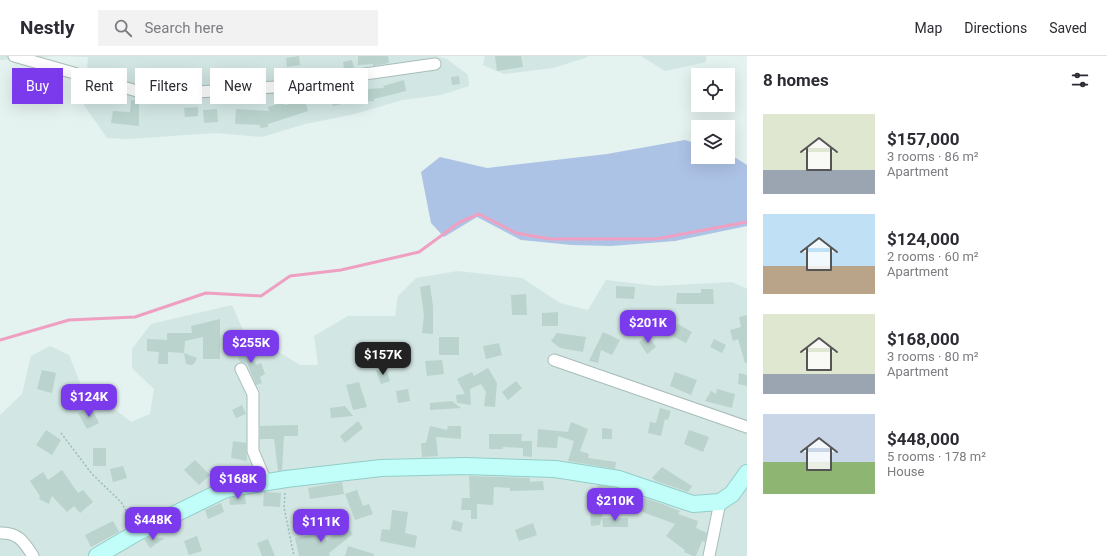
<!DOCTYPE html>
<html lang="en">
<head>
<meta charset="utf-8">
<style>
  :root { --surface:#fff; --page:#f2f2f3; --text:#2b2b33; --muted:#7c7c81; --line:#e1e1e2; --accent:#7c3aed }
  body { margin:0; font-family:Roboto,sans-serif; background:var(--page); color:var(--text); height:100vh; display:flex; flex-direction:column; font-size:15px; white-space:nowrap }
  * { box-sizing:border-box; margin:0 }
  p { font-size:13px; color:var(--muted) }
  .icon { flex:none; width:22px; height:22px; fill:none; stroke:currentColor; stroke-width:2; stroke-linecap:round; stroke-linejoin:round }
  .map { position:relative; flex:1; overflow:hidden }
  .details { display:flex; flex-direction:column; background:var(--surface); width:360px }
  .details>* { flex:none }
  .banner { position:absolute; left:12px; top:12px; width:380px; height:36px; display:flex; gap:8px }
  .controls { position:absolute; left:691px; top:12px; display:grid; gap:8px }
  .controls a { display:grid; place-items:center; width:44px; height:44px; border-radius:0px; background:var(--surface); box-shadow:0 4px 16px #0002; font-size:20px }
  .price { position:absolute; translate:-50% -34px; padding:0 9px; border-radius:8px; background:var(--accent); color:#fff; font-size:13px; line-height:26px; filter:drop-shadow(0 1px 2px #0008) }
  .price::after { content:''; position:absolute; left:50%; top:24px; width:12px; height:9px; margin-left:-6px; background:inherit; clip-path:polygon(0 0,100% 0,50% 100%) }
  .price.current { background:#222; color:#fff }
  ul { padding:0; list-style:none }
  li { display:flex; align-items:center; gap:12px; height:100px; padding:0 16px }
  li span { display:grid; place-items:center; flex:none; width:112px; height:80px; border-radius:0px; color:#555 }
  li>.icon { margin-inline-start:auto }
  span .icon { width:48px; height:48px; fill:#fffc; stroke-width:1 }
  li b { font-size:17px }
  h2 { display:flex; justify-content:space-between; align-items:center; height:48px; padding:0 16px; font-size:17px }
  .pill { padding:0 14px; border-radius:0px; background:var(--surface); box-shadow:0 4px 16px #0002; font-size:14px; line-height:36px }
  .pill.current { background:var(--accent); color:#fff }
  header { display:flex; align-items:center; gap:24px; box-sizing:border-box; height:56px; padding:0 20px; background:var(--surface); border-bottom:1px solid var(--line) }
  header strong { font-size:19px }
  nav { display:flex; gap:22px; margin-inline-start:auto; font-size:14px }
  .search { width:280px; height:36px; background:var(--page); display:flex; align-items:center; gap:10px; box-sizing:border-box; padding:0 14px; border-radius:0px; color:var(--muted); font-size:15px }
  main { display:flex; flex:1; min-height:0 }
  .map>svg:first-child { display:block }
  .residential { fill:#d2e6e3 }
  .green { fill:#adc3e6 }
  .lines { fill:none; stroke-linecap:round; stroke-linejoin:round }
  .stream { stroke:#efa0c2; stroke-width:3 }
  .building { fill:#bad3cd }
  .street-casing { stroke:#a7bdb9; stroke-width:13 }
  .secondary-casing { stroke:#92cec8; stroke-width:18 }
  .path { stroke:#98beb7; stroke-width:1.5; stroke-dasharray:2 2; stroke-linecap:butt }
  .street { stroke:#fff; stroke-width:11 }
  .secondary { stroke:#c2fef9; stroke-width:16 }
</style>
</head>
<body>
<header>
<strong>Nestly</strong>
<div class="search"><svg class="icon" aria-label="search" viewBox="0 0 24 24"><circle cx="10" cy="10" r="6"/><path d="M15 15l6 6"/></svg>Search here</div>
<nav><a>Map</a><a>Directions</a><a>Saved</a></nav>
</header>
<main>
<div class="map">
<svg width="747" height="500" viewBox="0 0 747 500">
  <rect width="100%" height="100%" fill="#e4f2f0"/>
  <g class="residential">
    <polygon points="0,0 437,0 447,3 468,19 469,30 441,39 402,44 355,58 305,68 262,81 215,77 128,83 107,82 84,49 88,1 56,0 0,4"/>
    <polygon points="485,0 587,0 588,1 553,12 504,18 483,9"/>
    <polygon points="641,0 706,0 706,6 665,15"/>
    <polygon points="458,215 522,222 560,247 588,254 606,224 657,230 732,226 747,233 747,500 0,500 0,359 22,338 31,300 50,290 69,299 81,329 106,346 131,366 150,358 154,333 132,312 132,293 151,268 232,249 243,274 300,309 318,309 314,280 348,260 395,260 398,240 416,222"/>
  </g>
  <polygon class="green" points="685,84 698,88 698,101 728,101 728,97 747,109 747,170 675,185 611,190 572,189 521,184 477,161 444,181 431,167 421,116 440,101 487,112 607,98"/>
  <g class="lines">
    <polyline class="stream" points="0,284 69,264 135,261 206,237 261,240 290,220 341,214 419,196 460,166 479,158 516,177 550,183 656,183 747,166"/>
  </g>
  <g class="building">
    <polygon points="299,0 300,9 287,11 286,2"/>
    <polygon points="358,0 388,0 389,7 373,10 373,8 358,9"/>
    <polygon points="495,0 521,0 523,11 497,15"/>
    <polygon points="352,4 354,12 344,14 343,6"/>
    <rect x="170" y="15" width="9" height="14"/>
    <polygon points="459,20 460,28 452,29 451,21"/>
    <polygon points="404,24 406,35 374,43 374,45 361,46 361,43 352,45 349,34 384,32 383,30"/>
    <polygon points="343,32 350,46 333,50 329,36"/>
    <polygon points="131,44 139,44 139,70 111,67 113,55 130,56"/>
    <polygon points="305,44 308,55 268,68 268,71 260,72 260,69 235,68 236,53 269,55 268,51 284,46 285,49"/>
    <polygon points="198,51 198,60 185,61 184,52"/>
    <polygon points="217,53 218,66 204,67 203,54"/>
    <polygon points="430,229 433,250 433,278 422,277 424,259 420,231"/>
    <polygon points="616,230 635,231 634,243 616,242"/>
    <polygon points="701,233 713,233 714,248 676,248 677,237 701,237"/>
    <polygon points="526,238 527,259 512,259 511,239"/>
    <polygon points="558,256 558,270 542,270 542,257"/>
    <polygon points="747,259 747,307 745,307 738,283 733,285 730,274 741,271 739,261"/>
    <polygon points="220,263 220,303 203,303 203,281 185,285 184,297 197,302 194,308 191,309 186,308 184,297 168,296 168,308 158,308 159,296 147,295 147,283 167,284 167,277 192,277 191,270"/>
    <polygon points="678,268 692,276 686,287 672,280"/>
    <polygon points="603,276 620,284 612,299 601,294 598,307 589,305"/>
    <polygon points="557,277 586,281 583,296 560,292 551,285"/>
    <polygon points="648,279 656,291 647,298 639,286"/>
    <rect x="439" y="281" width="20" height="18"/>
    <polygon points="714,283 726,289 722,297 710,291"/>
    <polygon points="499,287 502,299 486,303 483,290"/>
    <polygon points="249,290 256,309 261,307 265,318 260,321 262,327 256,329 247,307 240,306 236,294"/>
    <polygon points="442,304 444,318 427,320 425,305"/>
    <polygon points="386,312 390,325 381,328 376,315"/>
    <polygon points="488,312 497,327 495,351 484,350 486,336 481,328 470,333 471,349 457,347 456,339 465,338 457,323 472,316 474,320"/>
    <polygon points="42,314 56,317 52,337 37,333"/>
    <polygon points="675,316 697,324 691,339 670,330"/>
    <polygon points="739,317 747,319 747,330 738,328"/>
    <polygon points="516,325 522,332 508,344 502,336"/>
    <polygon points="359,326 367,351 353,354 346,329"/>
    <polygon points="408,333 410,345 398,347 396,335"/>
    <polygon points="717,333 735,338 732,352 705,345 711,335 716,338"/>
    <polygon points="452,345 461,352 430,354 430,347"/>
    <polygon points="242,349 246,358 236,362 232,354"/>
    <polygon points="345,350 353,360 331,362 330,352"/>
    <polygon points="91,351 99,367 87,373 78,357"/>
    <polygon points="660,352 671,355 668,364 665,363 661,380 648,377 650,366 656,367"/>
    <polygon points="358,365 363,372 345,387 340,380"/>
    <polygon points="571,366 588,373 580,395 589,398 588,402 616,406 615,413 568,405 574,385 558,380 557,392 537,391 538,373 568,376"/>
    <polygon points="298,369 298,380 284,380 282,414 278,415 274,383 260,383 260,370"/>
    <polygon points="430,370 447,374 448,370 461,370 461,383 436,381 438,400 422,401 421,387 426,387"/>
    <polygon points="602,372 612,373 612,383 602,383"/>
    <polygon points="46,374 61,384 52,399 36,389"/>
    <polygon points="689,374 709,381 703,396 684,388"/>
    <polygon points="489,378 522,378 521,385 532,385 532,401 523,400 523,392 503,391 503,393 489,393"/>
    <polygon points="233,385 246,387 247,405 231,402"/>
    <rect x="93" y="392" width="13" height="18"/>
    <polygon points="195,404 210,419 199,429 184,414"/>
    <polygon points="123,410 127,422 113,426 110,413"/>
    <polygon points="662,411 692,430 688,436 656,425 652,422"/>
    <polygon points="62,414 78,437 83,434 93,446 80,457 74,450 67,456 52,440 49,448 39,443 40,440 30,425 43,416 48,424"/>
    <polygon points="469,420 530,422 530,426 543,425 544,434 510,435 510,432 494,431 493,449 477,448 477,463 471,463 471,454 461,454 462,442 470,442"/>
    <polygon points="342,426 344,438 310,443 308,432"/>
    <polygon points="598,429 616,432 665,449 680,455 678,458 698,465 696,472 707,477 705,486 702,485 696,500 693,500 684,496 685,494 666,480 675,468 624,449 625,447 606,442 600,469 591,470 590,453 592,452"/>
    <polygon points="357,434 363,450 369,448 373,458 355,464 345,438"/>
    <polygon points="264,436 281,437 280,451 263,450"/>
    <polygon points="245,439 246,448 230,449 229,442"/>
    <polygon points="221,447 224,456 208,463 205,454"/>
    <polygon points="392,454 408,456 405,477 417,480 415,492 380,485 382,473 390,474"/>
    <polygon points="602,462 628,462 628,471 603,471"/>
    <polygon points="453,464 463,467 461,476 451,473"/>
    <polygon points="113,465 119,476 91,491 85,479"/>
    <polygon points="533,467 537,479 519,485 515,474"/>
    <polygon points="345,469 353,478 329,497 330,500 299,500 295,482 324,477 326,485"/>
    <polygon points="197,480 202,495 189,499 184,485"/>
    <polygon points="149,481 165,482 150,492 144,483"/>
    <polygon points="268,483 275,500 262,500 257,487"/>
    <polygon points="348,490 374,498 374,500 345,500"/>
  </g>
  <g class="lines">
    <defs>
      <g id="street">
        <polyline points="14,0 151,39 274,31 435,8"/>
        <polyline points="554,304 747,371"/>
        <polyline points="241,313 253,338 253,395 266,426"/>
        <path d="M0,477c18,-1 24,9 33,23"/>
        <polyline points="709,500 720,446"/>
      </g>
      <polyline id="secondary" points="97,500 138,476 226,433 286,423 381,412 465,410 555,413 619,423 693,448 720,446 732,438 747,417"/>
    </defs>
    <use href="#street" class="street-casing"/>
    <use href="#secondary" class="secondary-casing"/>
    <g class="path">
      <polyline points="61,377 92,418 121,446 132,465"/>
      <polyline points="285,437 284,451 294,500"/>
    </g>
    <use href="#street" class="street"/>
    <use href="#secondary" class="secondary"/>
  </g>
</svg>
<div class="controls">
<a><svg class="icon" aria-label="locate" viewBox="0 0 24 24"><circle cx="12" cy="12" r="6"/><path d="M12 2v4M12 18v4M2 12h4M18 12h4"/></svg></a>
<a><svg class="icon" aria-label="layers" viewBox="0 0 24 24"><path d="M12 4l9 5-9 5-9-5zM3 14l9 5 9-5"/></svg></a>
</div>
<b class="price" style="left:648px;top:288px">$201K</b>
<b class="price" style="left:251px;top:308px">$255K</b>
<b class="price current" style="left:383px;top:320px">$157K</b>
<b class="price" style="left:89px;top:362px">$124K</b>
<b class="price" style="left:238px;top:444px">$168K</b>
<b class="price" style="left:615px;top:466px">$210K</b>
<b class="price" style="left:153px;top:485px">$448K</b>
<b class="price" style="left:321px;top:487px">$111K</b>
<div class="banner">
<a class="pill current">Buy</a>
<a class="pill">Rent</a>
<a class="pill">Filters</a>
<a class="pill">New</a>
<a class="pill">Apartment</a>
</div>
</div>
<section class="details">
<h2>8 homes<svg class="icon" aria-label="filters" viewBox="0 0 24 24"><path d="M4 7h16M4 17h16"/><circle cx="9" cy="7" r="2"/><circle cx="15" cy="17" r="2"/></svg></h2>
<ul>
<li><span style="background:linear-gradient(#dfe7d0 70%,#9aa5b1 0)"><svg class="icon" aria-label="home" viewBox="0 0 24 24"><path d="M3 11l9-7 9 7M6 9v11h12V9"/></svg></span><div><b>$157,000</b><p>3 rooms · 86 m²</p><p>Apartment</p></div></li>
<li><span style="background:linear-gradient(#bfe0f5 65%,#b9a48a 0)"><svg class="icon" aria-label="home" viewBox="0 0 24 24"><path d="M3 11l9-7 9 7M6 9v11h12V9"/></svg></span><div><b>$124,000</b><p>2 rooms · 60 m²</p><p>Apartment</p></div></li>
<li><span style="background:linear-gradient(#dfe7d0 75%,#9aa5b1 0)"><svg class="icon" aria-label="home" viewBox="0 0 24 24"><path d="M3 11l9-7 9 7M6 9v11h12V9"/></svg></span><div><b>$168,000</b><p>3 rooms · 80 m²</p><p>Apartment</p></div></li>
<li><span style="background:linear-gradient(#c9d6e8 60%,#8fb573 0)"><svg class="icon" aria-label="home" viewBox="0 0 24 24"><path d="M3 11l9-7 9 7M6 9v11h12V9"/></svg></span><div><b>$448,000</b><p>5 rooms · 178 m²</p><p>House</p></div></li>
</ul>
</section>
</main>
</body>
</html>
